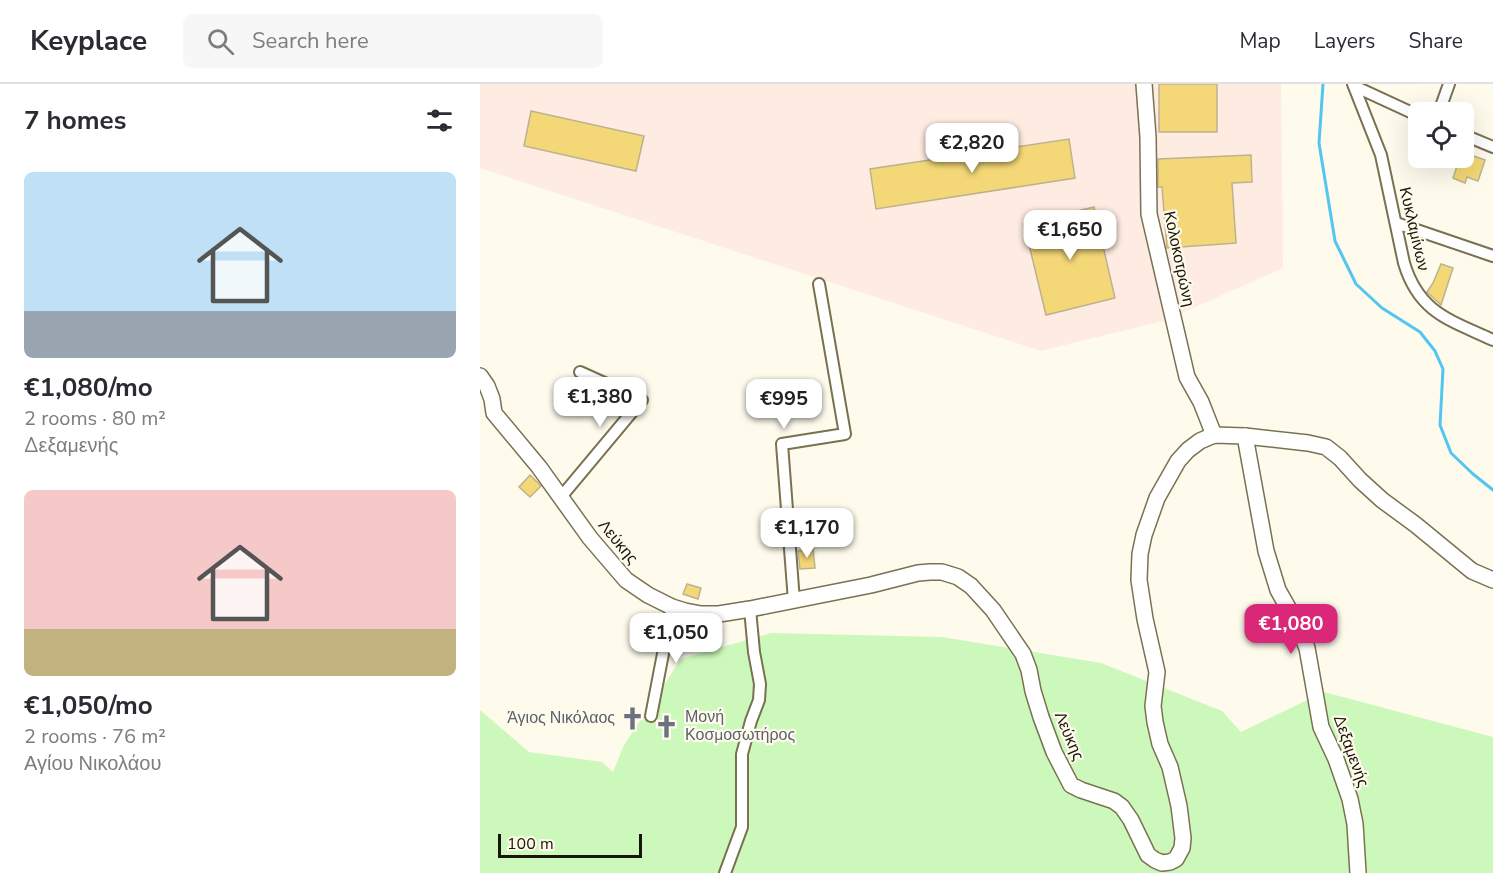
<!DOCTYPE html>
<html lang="en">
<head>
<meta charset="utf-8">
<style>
  :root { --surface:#fff; --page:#f7f7f7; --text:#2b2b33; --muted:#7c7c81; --line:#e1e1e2; --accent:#db2777 }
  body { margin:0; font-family:"Nunito Sans",sans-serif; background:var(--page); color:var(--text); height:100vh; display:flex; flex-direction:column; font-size:22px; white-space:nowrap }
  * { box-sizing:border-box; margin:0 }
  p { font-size:20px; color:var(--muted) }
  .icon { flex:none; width:33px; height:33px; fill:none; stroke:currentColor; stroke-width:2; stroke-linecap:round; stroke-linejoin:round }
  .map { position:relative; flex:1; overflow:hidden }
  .drawer { display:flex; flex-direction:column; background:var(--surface); width:480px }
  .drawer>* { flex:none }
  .buttons { position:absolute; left:928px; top:18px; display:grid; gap:12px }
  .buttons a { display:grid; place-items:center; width:66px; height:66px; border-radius:9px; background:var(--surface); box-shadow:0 6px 24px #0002; font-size:30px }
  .scale { position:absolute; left:18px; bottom:15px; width:144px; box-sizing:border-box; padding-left:6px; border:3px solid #191508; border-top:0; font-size:16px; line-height:21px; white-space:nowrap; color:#191508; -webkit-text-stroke:4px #fefaec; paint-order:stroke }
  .price { position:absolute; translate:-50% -51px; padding:0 14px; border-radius:12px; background:#fff; color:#222; font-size:20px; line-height:39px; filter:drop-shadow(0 2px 3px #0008) }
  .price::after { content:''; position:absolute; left:50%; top:36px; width:18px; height:14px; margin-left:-9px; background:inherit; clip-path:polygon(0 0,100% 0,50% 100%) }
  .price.current { background:var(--accent); color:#fff }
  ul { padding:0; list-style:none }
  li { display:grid; align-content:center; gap:12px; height:318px; padding:0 24px }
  li span { display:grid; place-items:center; height:186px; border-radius:9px; color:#555 }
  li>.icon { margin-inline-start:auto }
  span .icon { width:108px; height:108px; fill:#fffc; stroke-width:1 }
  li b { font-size:26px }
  h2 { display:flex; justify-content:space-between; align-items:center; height:72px; padding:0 24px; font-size:26px }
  header { display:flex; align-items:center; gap:36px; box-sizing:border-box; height:84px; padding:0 30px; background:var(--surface); border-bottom:2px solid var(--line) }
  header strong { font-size:28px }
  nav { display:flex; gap:33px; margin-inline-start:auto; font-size:21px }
  .search { width:420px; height:54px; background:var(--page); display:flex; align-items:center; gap:15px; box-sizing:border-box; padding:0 21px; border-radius:9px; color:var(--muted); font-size:22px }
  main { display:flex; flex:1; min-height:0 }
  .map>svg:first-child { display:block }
  .industrial { fill:#feece2 }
  .green { fill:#cdf8bc }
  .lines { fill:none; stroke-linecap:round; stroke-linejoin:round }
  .stream { stroke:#53c5f3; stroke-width:3 }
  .building { fill:#f4d877; stroke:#bdb290; stroke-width:1.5 }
  .street-casing { stroke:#7a7150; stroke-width:14 }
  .secondary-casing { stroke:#7a7150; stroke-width:18 }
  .street { stroke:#fff; stroke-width:10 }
  .secondary { stroke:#fff; stroke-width:15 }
  .labels { text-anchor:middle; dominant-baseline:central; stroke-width:4.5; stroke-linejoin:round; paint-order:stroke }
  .street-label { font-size:16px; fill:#191508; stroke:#fefaec }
  .worship-label { font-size:16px; fill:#5b616d; stroke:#fefaec; text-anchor:start }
</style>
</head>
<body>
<header>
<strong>Keyplace</strong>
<div class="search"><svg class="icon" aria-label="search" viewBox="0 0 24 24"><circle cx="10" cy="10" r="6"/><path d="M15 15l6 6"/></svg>Search here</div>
<nav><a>Map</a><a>Layers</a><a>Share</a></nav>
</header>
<main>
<section class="drawer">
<h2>7 homes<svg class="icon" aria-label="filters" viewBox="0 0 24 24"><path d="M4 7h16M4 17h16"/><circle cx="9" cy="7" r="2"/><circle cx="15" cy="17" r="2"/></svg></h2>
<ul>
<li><span style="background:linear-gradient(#bfe0f5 75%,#9aa5b1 0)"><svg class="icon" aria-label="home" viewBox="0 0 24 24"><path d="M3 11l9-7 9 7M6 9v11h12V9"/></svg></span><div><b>€1,080/mo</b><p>2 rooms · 80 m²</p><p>Δεξαμενής</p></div></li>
<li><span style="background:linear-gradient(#f6c9c9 75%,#c2b280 0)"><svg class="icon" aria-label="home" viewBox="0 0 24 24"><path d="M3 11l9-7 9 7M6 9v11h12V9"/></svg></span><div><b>€1,050/mo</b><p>2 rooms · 76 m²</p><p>Αγίου Νικολάου</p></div></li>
</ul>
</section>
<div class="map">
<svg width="1013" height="789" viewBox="0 0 1013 789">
  <rect width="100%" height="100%" fill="#fefaec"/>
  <polygon class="industrial" points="0,0 801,0 803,184 686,236 561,267 0,84"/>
  <polygon class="green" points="291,549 462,553 621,579 742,627 761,648 844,608 1013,653 1013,789 0,789 0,626 49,668 122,678 133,688 144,661 201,575"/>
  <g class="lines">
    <polyline class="stream" points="843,0 839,59 855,157 876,200 902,224 940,248 955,267 963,285 960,341 971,369 993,390 1013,406"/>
  </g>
  <g class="building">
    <rect x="679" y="0" width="58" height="48"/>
    <polygon points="51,27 164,52 156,87 44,62"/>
    <polygon points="589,55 595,94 396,125 390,85"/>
    <polygon points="771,71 772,98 752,99 756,159 687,164 682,103 678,103 678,75"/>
    <polygon points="994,72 1005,76 998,97 987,93 985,99 973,94 979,76 991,80"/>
    <polygon points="614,123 635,214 566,231 544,140"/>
    <polygon points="961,180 973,184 961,221 947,208 953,199"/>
    <polygon points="50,391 61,402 50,413 39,403"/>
    <polygon points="333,465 335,484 320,485 318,467"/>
    <polygon points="207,500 221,504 218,515 203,510"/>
    <polygon points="163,538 178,545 174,555 158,548"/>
  </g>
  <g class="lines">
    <defs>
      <g id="street">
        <path d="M873,0l28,71 23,108c15,50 46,57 89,77"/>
        <polyline points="874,2 939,32"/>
        <polyline points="959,28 969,0"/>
        <polyline points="984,51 1013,63"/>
        <polyline points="916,139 1013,172"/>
        <polyline points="81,413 162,316 100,288"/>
        <polyline points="314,517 302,360 365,350 339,200"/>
        <polyline points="171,632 192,523"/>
        <polyline points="245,789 262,743 262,670 271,637 279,616 280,600 274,568 270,525"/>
      </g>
      <g id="secondary">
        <polyline points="664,0 668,53 669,130 707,293 721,318 734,351"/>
        <polyline points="0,292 7,302 12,315 14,329 59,383 110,454 146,496 168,511 192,523 205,527 221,530 239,530 270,525 391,501 438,489 450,488 462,488 478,493 491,502 513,526 543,570 549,586 553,607 561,633 574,668 591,701 601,706 634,717 642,723 651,736 668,771 675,776 682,779 690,778 696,775 702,764 703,754 699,722 690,683 680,660 675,638 673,622 677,588 665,535 659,496 660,470 664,451 677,414 698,377 708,366 720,357 734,351 765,352 828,359 846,363 860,374 880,396 902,416 936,441 992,487 1013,496"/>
        <polyline points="765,352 786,467 798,506 816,538 827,564 841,643 856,675 870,715 875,740 878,789"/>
      </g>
    </defs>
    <use href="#street" class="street-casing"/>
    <use href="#secondary" class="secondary-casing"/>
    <use href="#street" class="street"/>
    <use href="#secondary" class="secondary"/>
  </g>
  <defs>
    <symbol id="church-bare" viewBox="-9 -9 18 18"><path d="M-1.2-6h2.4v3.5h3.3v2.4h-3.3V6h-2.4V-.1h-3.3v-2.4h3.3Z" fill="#6b7280" stroke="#fefaec" stroke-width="2.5" paint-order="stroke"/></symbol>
  </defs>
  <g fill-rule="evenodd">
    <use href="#church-bare" x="136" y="618" width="33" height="33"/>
    <use href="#church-bare" x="170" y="626" width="33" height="33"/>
  </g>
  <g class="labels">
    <g class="street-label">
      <text transform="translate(934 145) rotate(77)">Κυκλαμίνων</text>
      <text transform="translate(699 175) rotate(78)">Κολοκοτρώνη</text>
      <text transform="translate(138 458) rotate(50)">Λεύκης</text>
      <text transform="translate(589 652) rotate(67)">Λεύκης</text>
      <text transform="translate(871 667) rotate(70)">Δεξαμενής</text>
    </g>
    <g class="worship-label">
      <text x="205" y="633">Μονή<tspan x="205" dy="18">Κοσμοσωτήρος</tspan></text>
      <text x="135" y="634" text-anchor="end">Άγιος Νικόλαος</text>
    </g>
  </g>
</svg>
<div class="buttons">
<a><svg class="icon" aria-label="locate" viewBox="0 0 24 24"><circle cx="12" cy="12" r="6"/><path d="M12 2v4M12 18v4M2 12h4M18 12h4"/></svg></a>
</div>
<div class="scale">100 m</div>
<b class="price" style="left:492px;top:90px">€2,820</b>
<b class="price" style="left:590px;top:177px">€1,650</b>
<b class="price" style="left:120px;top:344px">€1,380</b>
<b class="price" style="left:304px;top:346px">€995</b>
<b class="price" style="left:327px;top:475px">€1,170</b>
<b class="price current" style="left:811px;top:571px">€1,080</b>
<b class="price" style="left:196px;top:580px">€1,050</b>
</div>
</main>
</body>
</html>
